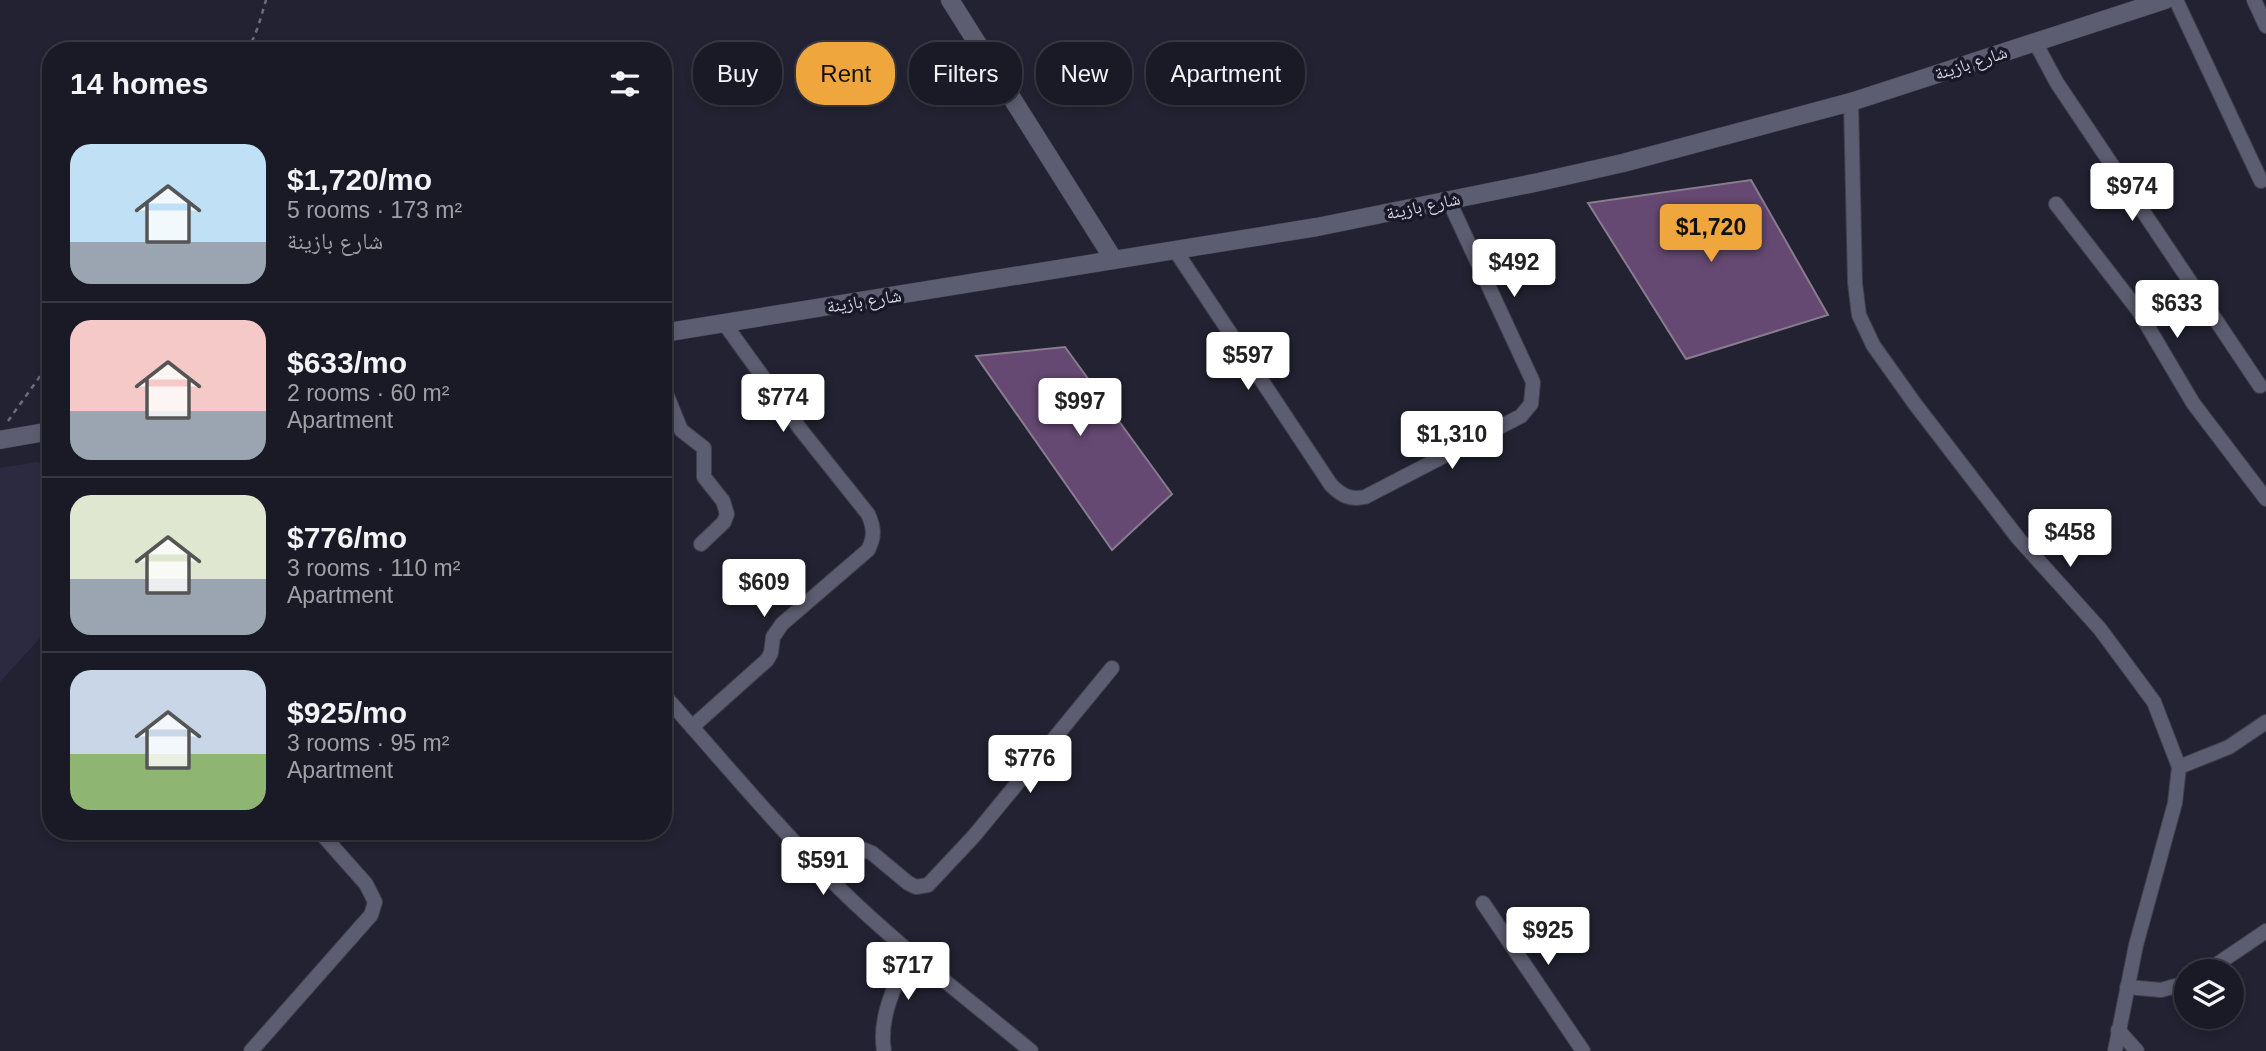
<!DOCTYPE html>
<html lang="en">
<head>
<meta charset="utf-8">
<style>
  :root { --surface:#1a1a26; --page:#23232e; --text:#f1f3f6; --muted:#9fa1a7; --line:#383843; --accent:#efa73d }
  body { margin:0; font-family:Helvetica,"Noto Naskh Arabic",sans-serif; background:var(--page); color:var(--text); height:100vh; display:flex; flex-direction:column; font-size:26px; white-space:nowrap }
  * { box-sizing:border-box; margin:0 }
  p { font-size:23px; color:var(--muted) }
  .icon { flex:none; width:38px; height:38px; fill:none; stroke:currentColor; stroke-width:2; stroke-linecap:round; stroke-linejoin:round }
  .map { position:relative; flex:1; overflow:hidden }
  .sheet { position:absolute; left:42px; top:42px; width:630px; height:798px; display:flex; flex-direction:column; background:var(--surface); border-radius:28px; box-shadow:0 4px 10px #0003,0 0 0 2px var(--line) }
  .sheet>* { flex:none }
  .guide { position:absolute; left:693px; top:42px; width:665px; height:63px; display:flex; gap:14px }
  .buttons { position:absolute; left:2174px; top:959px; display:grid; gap:14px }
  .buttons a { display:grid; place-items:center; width:70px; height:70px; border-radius:50%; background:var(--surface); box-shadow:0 4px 10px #0003,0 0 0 2px var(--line); font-size:35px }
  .price { position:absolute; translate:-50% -60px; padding:0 16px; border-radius:7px; background:#fff; color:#222; font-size:23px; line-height:46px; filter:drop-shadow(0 2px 4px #0008) }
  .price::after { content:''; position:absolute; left:50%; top:42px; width:21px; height:16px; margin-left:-10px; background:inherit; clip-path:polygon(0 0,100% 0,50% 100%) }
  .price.on { background:var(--accent); color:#111 }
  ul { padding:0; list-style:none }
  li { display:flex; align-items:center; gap:21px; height:175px; padding:0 28px }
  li+li { border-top:2px solid var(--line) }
  li span { display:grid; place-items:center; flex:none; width:196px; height:140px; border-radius:21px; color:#555 }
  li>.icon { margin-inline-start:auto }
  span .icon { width:84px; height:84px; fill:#fffc; stroke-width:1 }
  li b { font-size:30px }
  h2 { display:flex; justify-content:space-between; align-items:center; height:84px; padding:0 28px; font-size:30px }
  .pill { padding:0 24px; border-radius:28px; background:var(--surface); box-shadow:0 4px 10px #0003,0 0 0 2px var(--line); font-size:24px; line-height:63px }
  .pill.on { background:var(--accent); color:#111 }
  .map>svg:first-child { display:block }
  .built { fill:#2b2a40 }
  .building { fill:#654972; stroke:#887c8e; stroke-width:2 }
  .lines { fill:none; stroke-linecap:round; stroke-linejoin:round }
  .street-casing { stroke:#40404d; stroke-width:16 }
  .secondary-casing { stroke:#40404d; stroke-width:19 }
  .path { stroke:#6c6c7a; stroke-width:2.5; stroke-dasharray:5 5; stroke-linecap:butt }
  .street { stroke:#5d5d71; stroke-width:14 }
  .secondary { stroke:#5d5d71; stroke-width:18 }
  .labels { text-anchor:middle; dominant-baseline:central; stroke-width:7; stroke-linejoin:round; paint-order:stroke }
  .street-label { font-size:18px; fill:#d5d5e1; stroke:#191828 }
</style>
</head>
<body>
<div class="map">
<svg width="2266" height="1051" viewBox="0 0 2266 1051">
  <rect width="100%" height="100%" fill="#222232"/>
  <polygon class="built" points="37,462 51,465 51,626 0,682 0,468"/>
  <g class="building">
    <polygon points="1751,180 1828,315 1686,359 1588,203"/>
    <polygon points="1065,347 1172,494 1112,550 976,356"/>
  </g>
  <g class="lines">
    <defs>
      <g id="street">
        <polyline points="2176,0 2261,181"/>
        <polyline points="2254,0 2266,26"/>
        <polyline points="2035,42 2057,83 2260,386"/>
        <polyline points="1851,102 1855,283 1859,315 1873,345 1915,404 2018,538 2100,629 2154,702 2179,767 2175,803 2136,945 2115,1051"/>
        <polyline points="2056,204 2138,310 2193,403 2266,499"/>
        <path d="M1175,250l156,235c11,11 19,15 34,12l156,-81 10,-12 2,-22 -84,-181"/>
        <polyline points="663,386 681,430 704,448 704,477 723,501 727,514 724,522 701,544"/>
        <path d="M663,694c58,65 114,133 176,194 60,59 128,110 192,163"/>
        <path d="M692,727l75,-67 4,-7 2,-16 9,-13 86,-74c7,-13 6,-23 0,-36l-67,-84 -77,-107"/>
        <polyline points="2179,767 2229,747 2266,722"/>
        <polyline points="814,863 842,848 862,849 872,853 908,883 916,887 928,885 974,836 1112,668"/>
        <polyline points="1483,903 1583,1051"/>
        <polyline points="2207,971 2266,931"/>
        <polyline points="2127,987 2161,990 2186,983"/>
        <polyline points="2118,1030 2137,1051"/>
        <polyline points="251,1051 371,915 375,902 366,884 319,831"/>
        <path d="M884,1051c-6,-35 13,-68 25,-100"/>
      </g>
      <g id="secondary">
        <polyline points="950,0 1114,260"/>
        <polyline points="663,333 1317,227 1539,182 1623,163 1851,102 2165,0"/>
        <polyline points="0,440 51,431"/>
      </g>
    </defs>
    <use href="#street" class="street-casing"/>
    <use href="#secondary" class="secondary-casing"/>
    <g class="path">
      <polyline points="248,51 258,27 266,0"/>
      <polyline points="8,421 51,361"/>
    </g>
    <use href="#street" class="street"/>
    <use href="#secondary" class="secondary"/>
  </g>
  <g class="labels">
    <g class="street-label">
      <text transform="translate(1971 63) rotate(-18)">شارع بازينة</text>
      <text transform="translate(1423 206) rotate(-12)">شارع بازينة</text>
      <text transform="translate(864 301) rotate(-9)">شارع بازينة</text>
    </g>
  </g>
</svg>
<div class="buttons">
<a><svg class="icon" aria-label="layers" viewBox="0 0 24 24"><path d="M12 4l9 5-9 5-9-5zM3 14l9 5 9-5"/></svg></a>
</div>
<b class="price" style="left:2132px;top:223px">$974</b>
<b class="price on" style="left:1711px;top:264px">$1,720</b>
<b class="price" style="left:1514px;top:299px">$492</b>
<b class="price" style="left:2177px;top:340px">$633</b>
<b class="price" style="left:1248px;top:392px">$597</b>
<b class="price" style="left:783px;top:434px">$774</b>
<b class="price" style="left:1080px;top:438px">$997</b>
<b class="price" style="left:1452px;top:471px">$1,310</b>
<b class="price" style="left:2070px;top:569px">$458</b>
<b class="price" style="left:764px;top:619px">$609</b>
<b class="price" style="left:1030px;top:795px">$776</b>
<b class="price" style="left:823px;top:897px">$591</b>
<b class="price" style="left:1548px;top:967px">$925</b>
<b class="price" style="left:908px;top:1002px">$717</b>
<div class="guide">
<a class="pill">Buy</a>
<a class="pill on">Rent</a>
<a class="pill">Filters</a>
<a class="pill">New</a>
<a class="pill">Apartment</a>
</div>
<section class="sheet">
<h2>14 homes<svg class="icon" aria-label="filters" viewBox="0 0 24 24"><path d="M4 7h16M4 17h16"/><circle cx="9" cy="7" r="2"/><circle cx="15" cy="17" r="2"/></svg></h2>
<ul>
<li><span style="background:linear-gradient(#bfe0f5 70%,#9aa5b1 0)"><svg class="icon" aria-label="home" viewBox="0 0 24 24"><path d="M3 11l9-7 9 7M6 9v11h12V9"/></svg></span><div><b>$1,720/mo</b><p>5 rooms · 173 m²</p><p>شارع بازينة</p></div></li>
<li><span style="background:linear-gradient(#f6c9c9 65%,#9aa5b1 0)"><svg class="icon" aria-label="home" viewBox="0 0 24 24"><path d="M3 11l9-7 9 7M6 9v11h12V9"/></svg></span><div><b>$633/mo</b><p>2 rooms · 60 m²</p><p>Apartment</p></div></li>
<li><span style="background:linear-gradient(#dfe7d0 60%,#9aa5b1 0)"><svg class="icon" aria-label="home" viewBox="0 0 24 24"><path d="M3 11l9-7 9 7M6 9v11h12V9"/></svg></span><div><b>$776/mo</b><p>3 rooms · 110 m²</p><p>Apartment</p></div></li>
<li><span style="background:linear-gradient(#c9d6e8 60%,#8fb573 0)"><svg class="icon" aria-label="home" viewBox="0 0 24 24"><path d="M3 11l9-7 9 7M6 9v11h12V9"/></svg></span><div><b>$925/mo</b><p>3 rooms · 95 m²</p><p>Apartment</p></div></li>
</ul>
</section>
</div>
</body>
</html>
